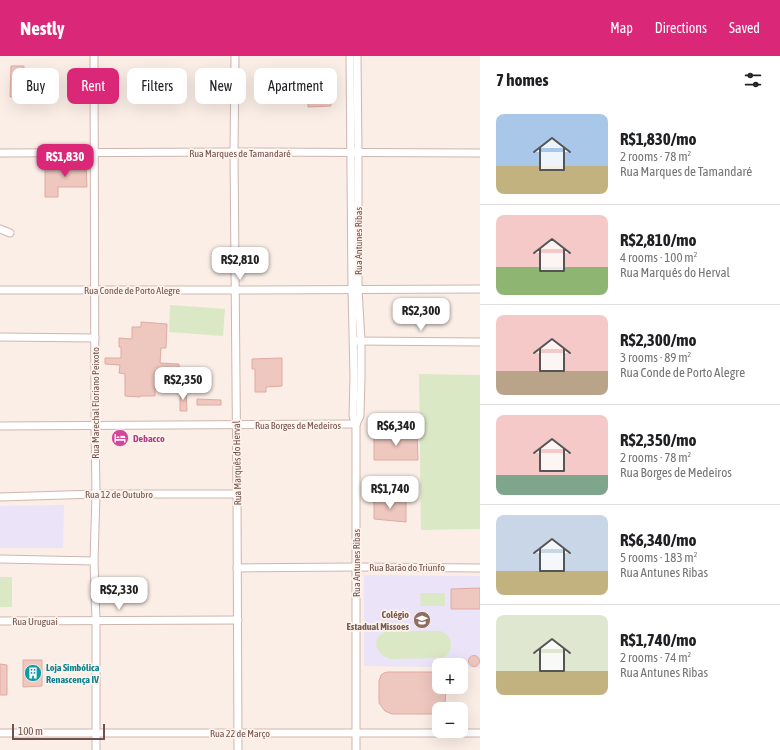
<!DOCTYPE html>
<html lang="en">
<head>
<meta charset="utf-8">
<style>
  :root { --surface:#fff; --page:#f2f2f2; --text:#202124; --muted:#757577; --line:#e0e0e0; --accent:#db2777 }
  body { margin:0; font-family:"Asap Condensed",sans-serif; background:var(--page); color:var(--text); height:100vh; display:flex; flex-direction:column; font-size:15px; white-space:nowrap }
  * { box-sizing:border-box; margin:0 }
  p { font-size:13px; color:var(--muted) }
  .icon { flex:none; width:22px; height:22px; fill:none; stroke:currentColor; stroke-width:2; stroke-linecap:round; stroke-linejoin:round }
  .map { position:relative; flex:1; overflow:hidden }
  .details { display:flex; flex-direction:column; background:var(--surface); width:300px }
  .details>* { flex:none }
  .top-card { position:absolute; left:12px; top:12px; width:380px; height:36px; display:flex; gap:8px }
  .fabs { position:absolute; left:432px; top:602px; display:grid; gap:8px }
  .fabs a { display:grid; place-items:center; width:36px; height:36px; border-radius:8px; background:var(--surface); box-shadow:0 4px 16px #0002; font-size:20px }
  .scale { position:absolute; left:12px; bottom:10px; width:93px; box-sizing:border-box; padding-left:4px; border:2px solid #72514c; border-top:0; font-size:11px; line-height:14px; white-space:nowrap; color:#72514c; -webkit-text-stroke:3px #fef3ec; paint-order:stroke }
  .price { position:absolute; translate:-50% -34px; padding:0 9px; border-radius:8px; background:#fff; color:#222; font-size:13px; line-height:26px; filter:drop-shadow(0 1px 2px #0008) }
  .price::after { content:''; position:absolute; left:50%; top:24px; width:12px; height:9px; margin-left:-6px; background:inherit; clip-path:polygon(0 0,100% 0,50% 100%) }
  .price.active { background:var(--accent); color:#fff }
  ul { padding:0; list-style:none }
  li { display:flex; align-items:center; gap:12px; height:100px; padding:0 16px }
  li+li { border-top:1px solid var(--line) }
  li span { display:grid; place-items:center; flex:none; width:112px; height:80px; border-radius:8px; color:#555 }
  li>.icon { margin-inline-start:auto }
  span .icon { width:48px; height:48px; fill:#fffc; stroke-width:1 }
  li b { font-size:17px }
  h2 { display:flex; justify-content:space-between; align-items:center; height:48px; padding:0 16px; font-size:17px }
  .tag { padding:0 14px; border-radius:8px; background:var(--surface); box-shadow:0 4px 16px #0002; font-size:14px; line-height:36px }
  .tag.active { background:var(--accent); color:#fff }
  header { display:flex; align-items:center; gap:24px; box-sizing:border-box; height:56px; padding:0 20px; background:var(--accent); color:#fff }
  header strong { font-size:19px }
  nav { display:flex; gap:22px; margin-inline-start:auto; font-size:14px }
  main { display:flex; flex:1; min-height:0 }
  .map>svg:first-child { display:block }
  .education { fill:#ebe3f7 }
  .green { fill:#dbe8c5 }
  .water { fill:#bce3e0; stroke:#a2d4d0 }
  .building { fill:#eec7bf; stroke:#e0aaa1 }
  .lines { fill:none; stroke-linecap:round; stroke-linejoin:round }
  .minor-casing { stroke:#ceb6b0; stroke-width:9 }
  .minor { stroke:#fff; stroke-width:7 }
  .labels { text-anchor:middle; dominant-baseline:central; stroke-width:3.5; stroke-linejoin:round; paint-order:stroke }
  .street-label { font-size:10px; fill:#72514c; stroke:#fef3ec }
  .hotel-label { font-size:10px; font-weight:bold; fill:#b23c85; stroke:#fef3ec; text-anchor:start }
  .education-label { font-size:10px; font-weight:bold; fill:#785e54; stroke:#fef3ec; text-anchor:end }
  .culture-label { font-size:10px; font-weight:bold; fill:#0d838f; stroke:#fef3ec; text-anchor:start }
</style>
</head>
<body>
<header>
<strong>Nestly</strong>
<nav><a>Map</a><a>Directions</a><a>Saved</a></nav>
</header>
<main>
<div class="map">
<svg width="480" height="694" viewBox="0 0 480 694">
  <rect width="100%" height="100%" fill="#fbeee6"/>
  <g class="education">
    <polygon points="64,449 63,492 0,492 0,450"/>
    <polygon points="364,519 480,520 480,612 461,611 461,609 439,609 439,611 364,610"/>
  </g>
  <g class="green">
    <polygon points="170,249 225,253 223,280 169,276"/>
    <polygon points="419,318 480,319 480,473 421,474"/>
    <rect x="0" y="521" width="12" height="30"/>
    <polygon points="420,537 445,537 445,550 421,550"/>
    <path d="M387,575h53c11,3 16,18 5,25 -1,1 -4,2 -6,2l-49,1c-9,-3 -19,-14 -11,-23 2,-2 5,-4 8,-5z"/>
  </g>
  <polygon class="water" points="281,25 304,25 305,36 281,36"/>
  <g class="building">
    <polygon points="11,10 24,10 24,41 10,41"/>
    <polygon points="308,18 331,18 331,50 308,51"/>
    <polygon points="67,106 85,106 86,108 87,131 58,131 58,141 45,141 45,111 67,110"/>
    <polygon points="141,266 167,268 166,292 161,292 160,307 179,308 179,332 155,332 155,340 140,340 140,341 125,340 125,318 119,317 120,309 105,308 105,302 121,302 121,291 119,291 119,282 132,283 132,271 141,271"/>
    <polygon points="282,302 282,330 266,331 266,336 255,336 255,313 252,313 252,303"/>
    <polygon points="180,334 186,335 187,355 180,355"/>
    <polygon points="197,343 221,344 221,349 197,349"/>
    <polygon points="374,378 417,378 418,404 374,404"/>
    <polygon points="374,444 406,444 406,466 374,463"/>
    <polygon points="480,532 480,553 451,553 451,533"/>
    <circle cx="474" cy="605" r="5.5"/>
    <polygon points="23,604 42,604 42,630 23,631"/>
    <polygon points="0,608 7,609 7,639 0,639"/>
    <polygon points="388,616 439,616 439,631 446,631 445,650 443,653 439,653 439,656 434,658 392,658 385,655 379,647 379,625 381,619 384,617"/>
  </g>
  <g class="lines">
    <defs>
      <g id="minor">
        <polyline points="94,0 95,370 96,438 94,505 96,565 96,694"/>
        <polyline points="235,0 234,96 237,438 238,694"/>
        <polyline points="350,0 352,233 354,321 353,360 356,368 356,694"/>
        <path d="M0,97c79,0 157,-1 235,-1 82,0 163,1 245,1"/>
        <polyline points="0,173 10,177"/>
        <polyline points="0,234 235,234 480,233"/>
        <polyline points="0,281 95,282"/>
        <polyline points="356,285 480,286"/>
        <polyline points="356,368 360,360 361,321 361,285 358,233 358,97 357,0"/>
        <polyline points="0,370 356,368"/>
        <polyline points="0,441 96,438 237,438"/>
        <polyline points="0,503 94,505"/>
        <polyline points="237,512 356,511 480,512"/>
        <polyline points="0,565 238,564"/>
        <polyline points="0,677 480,677"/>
      </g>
    </defs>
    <use href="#minor" class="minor-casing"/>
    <use href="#minor" class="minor"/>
  </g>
  <defs>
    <symbol id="hotel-disc" viewBox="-11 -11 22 22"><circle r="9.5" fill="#d1479c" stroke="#fef3ec"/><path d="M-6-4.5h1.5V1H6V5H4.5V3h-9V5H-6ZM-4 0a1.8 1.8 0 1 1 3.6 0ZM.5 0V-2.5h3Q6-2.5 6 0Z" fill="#fff"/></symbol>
    <symbol id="school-disc" viewBox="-11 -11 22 22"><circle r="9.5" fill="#8d6e63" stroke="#fef3ec"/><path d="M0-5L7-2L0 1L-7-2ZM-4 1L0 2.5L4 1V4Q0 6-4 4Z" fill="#fff"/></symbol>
    <symbol id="building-disc" viewBox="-11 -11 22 22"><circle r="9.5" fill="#0f9aa8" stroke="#fef3ec"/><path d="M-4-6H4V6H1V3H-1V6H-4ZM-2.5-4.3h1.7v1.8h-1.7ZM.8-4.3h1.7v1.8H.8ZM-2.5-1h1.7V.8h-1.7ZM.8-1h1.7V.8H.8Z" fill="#fff"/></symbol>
  </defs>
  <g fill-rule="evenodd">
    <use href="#hotel-disc" x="110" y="372" width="20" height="20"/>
    <use href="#school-disc" x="412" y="554" width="20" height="20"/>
    <use href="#building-disc" x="23" y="607" width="20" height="20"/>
  </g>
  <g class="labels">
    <g class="street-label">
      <text x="240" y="97">Rua Marques de Tamandaré</text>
      <text transform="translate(358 185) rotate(-90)">Rua Antunes Ribas</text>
      <text x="132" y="234">Rua Conde de Porto Alegre</text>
      <text transform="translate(95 347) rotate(-90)">Rua Marechal Floriano Peixoto</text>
      <text x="298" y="369">Rua Borges de Medeiros</text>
      <text transform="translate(237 407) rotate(-91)">Rua Marquês do Herval</text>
      <text x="119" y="438">Rua 12 de Outubro</text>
      <text transform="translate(356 507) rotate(-90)">Rua Antunes Ribas</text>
      <text x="407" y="511">Rua Barão do Triunfo</text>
      <text x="35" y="565">Rua Uruguai</text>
      <text x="240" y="677">Rua 22 de Março</text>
    </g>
    <g class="hotel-label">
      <text x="133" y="382">Debacco</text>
    </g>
    <g class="education-label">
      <text x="409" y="558">Colégio<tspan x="409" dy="12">Estadual Missoes</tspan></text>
    </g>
    <g class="culture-label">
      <text x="46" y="611">Loja Simbólica<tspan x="46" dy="12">Renascença IV</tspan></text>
    </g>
  </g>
</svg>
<div class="fabs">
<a>+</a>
<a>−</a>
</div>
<div class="scale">100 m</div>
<b class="price active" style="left:65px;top:122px">R$1,830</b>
<b class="price" style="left:240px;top:225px">R$2,810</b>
<b class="price" style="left:421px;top:276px">R$2,300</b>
<b class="price" style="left:183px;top:345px">R$2,350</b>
<b class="price" style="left:396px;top:391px">R$6,340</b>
<b class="price" style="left:390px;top:454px">R$1,740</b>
<b class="price" style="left:119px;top:555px">R$2,330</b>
<div class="top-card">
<a class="tag">Buy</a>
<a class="tag active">Rent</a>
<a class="tag">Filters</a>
<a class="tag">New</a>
<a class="tag">Apartment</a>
</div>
</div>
<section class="details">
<h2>7 homes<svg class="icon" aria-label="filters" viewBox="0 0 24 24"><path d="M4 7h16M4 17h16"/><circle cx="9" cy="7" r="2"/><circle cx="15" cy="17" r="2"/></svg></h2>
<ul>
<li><span style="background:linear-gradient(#a9c7e8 65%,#c2b280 0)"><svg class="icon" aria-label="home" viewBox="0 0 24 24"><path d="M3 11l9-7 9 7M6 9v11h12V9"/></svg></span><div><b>R$1,830/mo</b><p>2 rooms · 78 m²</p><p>Rua Marques de Tamandaré</p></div></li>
<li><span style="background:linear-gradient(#f6c9c9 65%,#8fb573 0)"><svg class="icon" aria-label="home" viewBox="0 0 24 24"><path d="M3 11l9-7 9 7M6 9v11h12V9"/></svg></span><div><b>R$2,810/mo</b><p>4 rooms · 100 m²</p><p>Rua Marquês do Herval</p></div></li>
<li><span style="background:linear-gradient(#f6c9c9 70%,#b9a48a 0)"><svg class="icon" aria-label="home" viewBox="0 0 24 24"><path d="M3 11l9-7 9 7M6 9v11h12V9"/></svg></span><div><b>R$2,300/mo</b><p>3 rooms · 89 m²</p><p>Rua Conde de Porto Alegre</p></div></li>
<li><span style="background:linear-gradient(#f6c9c9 75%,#7fa58c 0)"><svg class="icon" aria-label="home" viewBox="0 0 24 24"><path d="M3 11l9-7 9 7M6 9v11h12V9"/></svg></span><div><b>R$2,350/mo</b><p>2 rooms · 78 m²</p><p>Rua Borges de Medeiros</p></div></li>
<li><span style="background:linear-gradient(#c9d6e8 70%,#c2b280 0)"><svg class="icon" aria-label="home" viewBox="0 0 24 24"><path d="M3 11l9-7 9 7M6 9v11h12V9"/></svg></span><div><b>R$6,340/mo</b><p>5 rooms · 183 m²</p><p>Rua Antunes Ribas</p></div></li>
<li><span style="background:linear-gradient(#dfe7d0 70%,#c2b280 0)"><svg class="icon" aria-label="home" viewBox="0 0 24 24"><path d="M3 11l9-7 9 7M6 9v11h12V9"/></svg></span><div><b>R$1,740/mo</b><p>2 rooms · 74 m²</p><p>Rua Antunes Ribas</p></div></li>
</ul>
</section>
</main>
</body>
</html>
